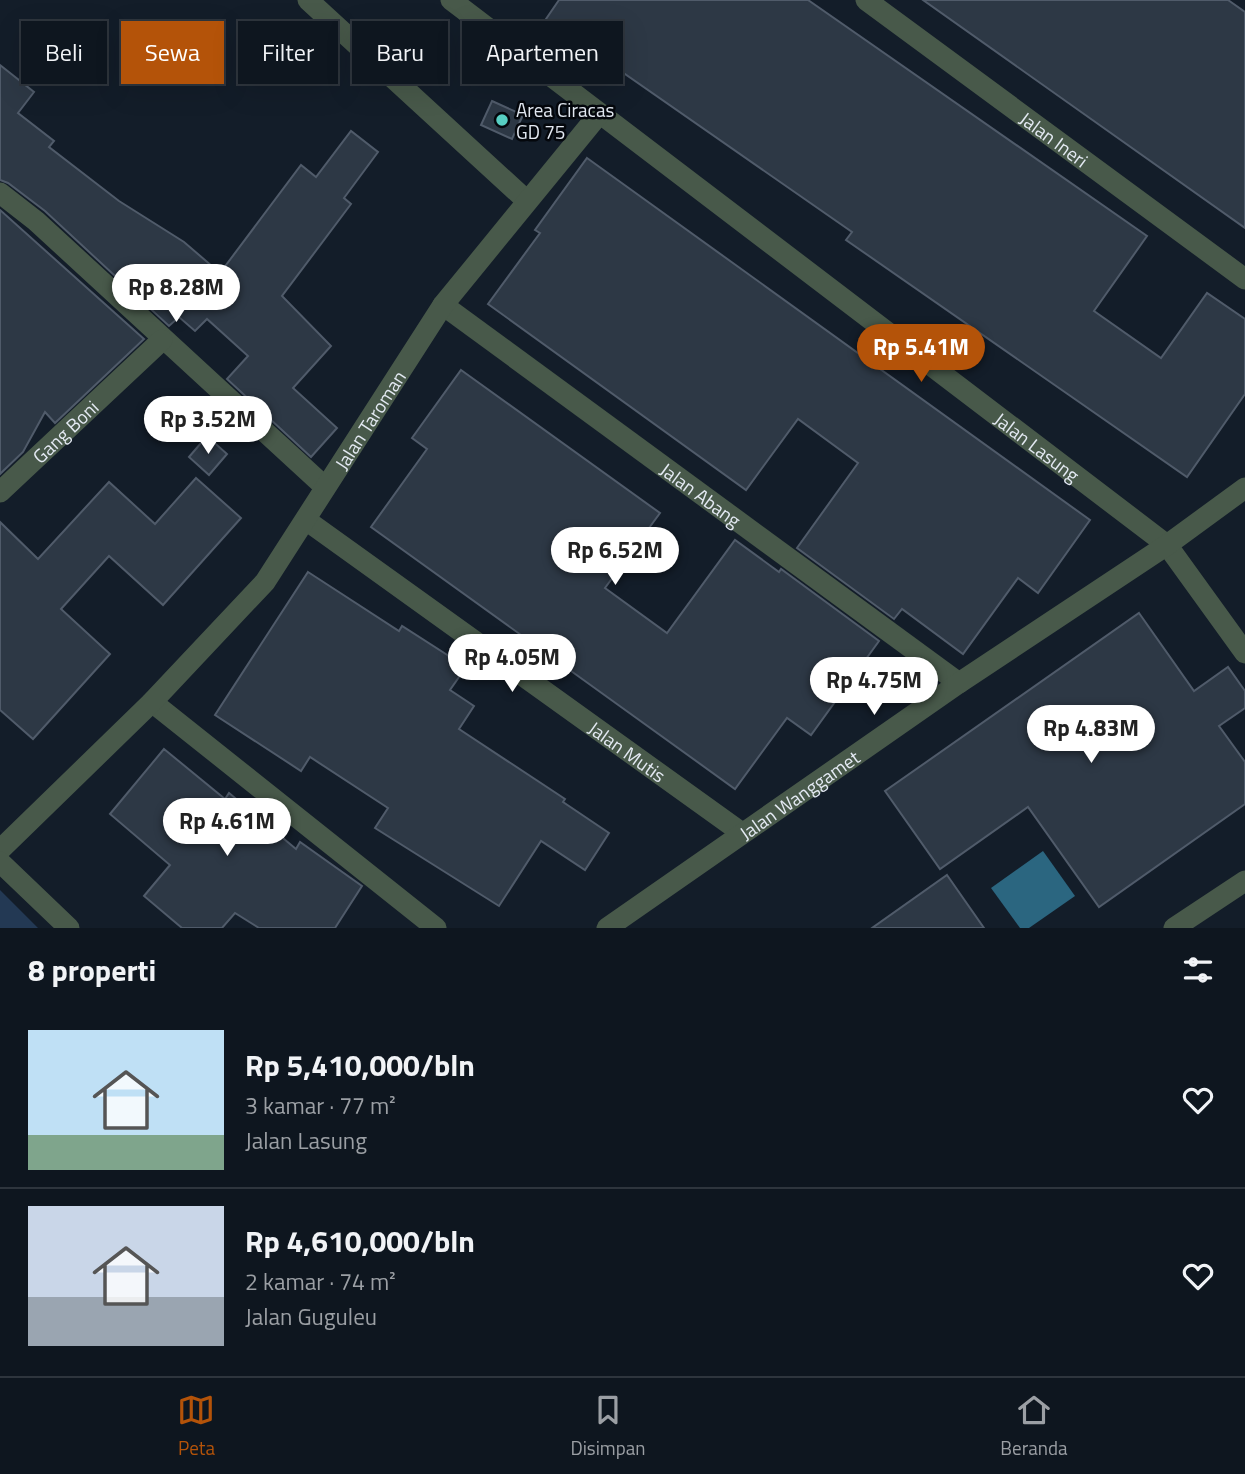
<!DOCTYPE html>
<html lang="id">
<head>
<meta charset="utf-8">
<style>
  :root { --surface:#0e161f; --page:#1c232c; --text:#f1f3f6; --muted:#9b9fa4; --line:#2e353d; --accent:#b45309 }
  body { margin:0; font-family:"Titillium Web",sans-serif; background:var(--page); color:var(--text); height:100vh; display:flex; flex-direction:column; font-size:26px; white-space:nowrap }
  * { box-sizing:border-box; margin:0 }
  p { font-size:23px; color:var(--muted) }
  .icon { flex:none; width:38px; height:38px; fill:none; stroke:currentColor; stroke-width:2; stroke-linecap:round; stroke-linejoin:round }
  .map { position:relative; height:928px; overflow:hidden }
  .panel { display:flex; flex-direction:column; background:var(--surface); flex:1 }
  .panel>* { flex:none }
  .hud { position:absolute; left:21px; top:21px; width:700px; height:63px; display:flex; gap:14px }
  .price { position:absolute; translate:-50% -60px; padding:0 16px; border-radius:24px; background:#fff; color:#222; font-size:23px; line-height:46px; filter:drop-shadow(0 2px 4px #0008) }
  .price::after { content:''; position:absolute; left:50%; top:42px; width:21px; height:16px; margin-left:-10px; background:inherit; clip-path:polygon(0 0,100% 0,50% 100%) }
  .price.current { background:var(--accent); color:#fff }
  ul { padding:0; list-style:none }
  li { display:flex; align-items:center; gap:21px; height:175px; padding:0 28px }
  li+li { border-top:2px solid var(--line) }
  li span { display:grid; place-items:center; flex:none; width:196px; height:140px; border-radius:0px; color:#555 }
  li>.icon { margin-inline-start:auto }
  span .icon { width:84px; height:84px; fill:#fffc; stroke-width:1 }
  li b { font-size:30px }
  h2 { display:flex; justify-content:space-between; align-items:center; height:84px; padding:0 28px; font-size:30px }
  .chip { padding:0 24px; border-radius:0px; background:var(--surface); box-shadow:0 7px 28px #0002,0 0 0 2px var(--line); font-size:24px; line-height:63px }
  .chip.current { background:var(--accent); color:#fff }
  .tab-bar { display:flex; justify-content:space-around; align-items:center; height:98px; border-top:2px solid var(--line); background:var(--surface); font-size:19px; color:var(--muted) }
  .tab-bar a { display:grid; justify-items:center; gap:4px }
  .tab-bar .current { color:var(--accent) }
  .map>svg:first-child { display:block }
  .green { fill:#233954 }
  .water { fill:#2b6680 }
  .building { fill:#2d3845; stroke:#505b6a; stroke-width:2 }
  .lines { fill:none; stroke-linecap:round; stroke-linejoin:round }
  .minor { stroke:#48594a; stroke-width:21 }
  .poi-dot { fill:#57cec2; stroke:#04070c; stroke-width:2.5 }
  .labels { text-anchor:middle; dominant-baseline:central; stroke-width:5; stroke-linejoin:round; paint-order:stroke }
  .poi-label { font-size:19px; fill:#e3e9f2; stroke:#04070c; text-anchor:start }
  .street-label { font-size:19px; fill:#e3e9f2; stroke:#04070c }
</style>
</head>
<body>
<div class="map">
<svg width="1245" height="928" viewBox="0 0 1245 928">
  <rect width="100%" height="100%" fill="#131d29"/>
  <polygon class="green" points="0,890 38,928 0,928"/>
  <polygon class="water" points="1043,851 1075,896 1029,928 1020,928 991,888"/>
  <g class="building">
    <polygon points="559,0 808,0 1147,236 1094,311 1161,358 1207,293 1245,319 1245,394 1187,477 846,240 852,232 546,19"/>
    <polygon points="923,0 1228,0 1245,12 1245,228"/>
    <polygon points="0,65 34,92 18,113 54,141 49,147 119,201 184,242 220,273 301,165 316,177 351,131 378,152 344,198 351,204 282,296 331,346 293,388 337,428 311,457 227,379 248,356 207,319 195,331 179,317 169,326 45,211 8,183 0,180"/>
    <polygon points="492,101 523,115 512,139 481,125"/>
    <polygon points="587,158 1090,520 1038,593 1018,578 963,654 902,609 894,619 797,548 858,463 798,419 746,490 488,304 540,233 535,230"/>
    <polygon points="0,210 144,339 55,423 45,412 23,452 0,474"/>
    <polygon points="461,370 660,513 605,588 667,633 735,540 779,572 781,569 879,641 811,735 787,718 735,789 371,527 427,449 412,438"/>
    <polygon points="207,436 227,454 209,475 189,457"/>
    <polygon points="196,478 241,518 163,605 109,556 61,609 110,654 33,739 0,710 0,522 38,559 109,482 155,524"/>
    <polygon points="308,572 399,631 402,626 466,667 450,690 474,706 459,729 565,799 563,802 609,833 585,870 541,841 499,906 375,828 388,808 310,757 301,771 215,715"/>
    <polygon points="1139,613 1194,691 1228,667 1245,691 1245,708 1219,726 1245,762 1245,804 1099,907 1028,807 940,869 885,791"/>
    <polygon points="164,749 225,799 229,793 296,849 300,842 362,886 335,928 259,928 235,913 222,928 182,928 144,896 170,865 110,814"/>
    <polygon points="947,875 984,928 872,928"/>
  </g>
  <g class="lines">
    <g class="minor">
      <polyline points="308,0 527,201"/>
      <path id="s1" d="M451,0l716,545 78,108"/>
      <path id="s2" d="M866,0l379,279"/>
      <polyline points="0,193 36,221 325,487"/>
      <path id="s3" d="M443,305l516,378"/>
      <path id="s4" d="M0,492l162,-152"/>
      <path id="s5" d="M306,520l436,313"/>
      <polyline points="152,702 436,928"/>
      <path id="s6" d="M0,850l152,-148 113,-120 178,-277 156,-191"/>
      <polyline points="0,862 69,928"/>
      <path id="s7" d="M607,928l352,-245 208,-138 78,-57"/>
      <polyline points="1174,928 1245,881"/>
    </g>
  </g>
  <circle class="poi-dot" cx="502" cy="120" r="7"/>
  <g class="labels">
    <g class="poi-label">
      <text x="516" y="109">Area Ciracas<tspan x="516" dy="22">GD 75</tspan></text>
    </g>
    <g class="street-label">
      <text stroke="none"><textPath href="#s2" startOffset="234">Jalan Ineri</textPath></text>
      <text stroke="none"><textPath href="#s6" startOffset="570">Jalan Taroman</textPath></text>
      <text stroke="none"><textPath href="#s4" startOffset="89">Gang Boni</textPath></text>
      <text stroke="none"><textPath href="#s1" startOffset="737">Jalan Lasung</textPath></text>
      <text stroke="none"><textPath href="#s3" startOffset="320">Jalan Abang</textPath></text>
      <text stroke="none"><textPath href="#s5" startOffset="396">Jalan Mutis</textPath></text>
      <text stroke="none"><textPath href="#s7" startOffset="234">Jalan Wanggamet</textPath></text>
    </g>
  </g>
</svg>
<b class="price" style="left:176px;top:324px">Rp 8.28M</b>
<b class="price current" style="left:921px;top:384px">Rp 5.41M</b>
<b class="price" style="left:208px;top:456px">Rp 3.52M</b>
<b class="price" style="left:615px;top:587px">Rp 6.52M</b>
<b class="price" style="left:512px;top:694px">Rp 4.05M</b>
<b class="price" style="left:874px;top:717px">Rp 4.75M</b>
<b class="price" style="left:1091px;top:765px">Rp 4.83M</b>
<b class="price" style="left:227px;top:858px">Rp 4.61M</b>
<div class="hud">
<a class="chip">Beli</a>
<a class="chip current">Sewa</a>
<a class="chip">Filter</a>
<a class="chip">Baru</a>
<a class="chip">Apartemen</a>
</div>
</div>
<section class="panel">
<h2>8 properti<svg class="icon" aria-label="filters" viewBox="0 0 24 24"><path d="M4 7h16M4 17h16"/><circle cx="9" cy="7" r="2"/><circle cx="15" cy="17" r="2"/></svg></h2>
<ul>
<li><span style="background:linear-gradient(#bfe0f5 75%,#7fa58c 0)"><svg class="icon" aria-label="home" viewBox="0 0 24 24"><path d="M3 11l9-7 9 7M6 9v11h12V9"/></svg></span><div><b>Rp 5,410,000/bln</b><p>3 kamar · 77 m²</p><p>Jalan Lasung</p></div><svg class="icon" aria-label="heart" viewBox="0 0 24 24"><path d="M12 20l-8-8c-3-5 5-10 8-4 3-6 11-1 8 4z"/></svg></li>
<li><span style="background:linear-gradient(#c9d6e8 65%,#9aa5b1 0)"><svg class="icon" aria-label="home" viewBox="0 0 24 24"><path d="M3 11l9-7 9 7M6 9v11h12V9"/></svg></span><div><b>Rp 4,610,000/bln</b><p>2 kamar · 74 m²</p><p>Jalan Guguleu</p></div><svg class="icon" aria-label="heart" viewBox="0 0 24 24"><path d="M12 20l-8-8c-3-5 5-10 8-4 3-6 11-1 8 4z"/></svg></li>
</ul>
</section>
<nav class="tab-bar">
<a class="current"><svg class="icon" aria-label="map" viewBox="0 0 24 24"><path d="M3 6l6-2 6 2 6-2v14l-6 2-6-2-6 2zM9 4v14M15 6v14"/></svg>Peta</a>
<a><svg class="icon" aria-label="saved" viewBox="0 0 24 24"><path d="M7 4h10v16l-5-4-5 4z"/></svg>Disimpan</a>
<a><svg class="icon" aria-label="home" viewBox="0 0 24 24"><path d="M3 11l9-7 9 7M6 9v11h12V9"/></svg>Beranda</a>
</nav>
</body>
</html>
